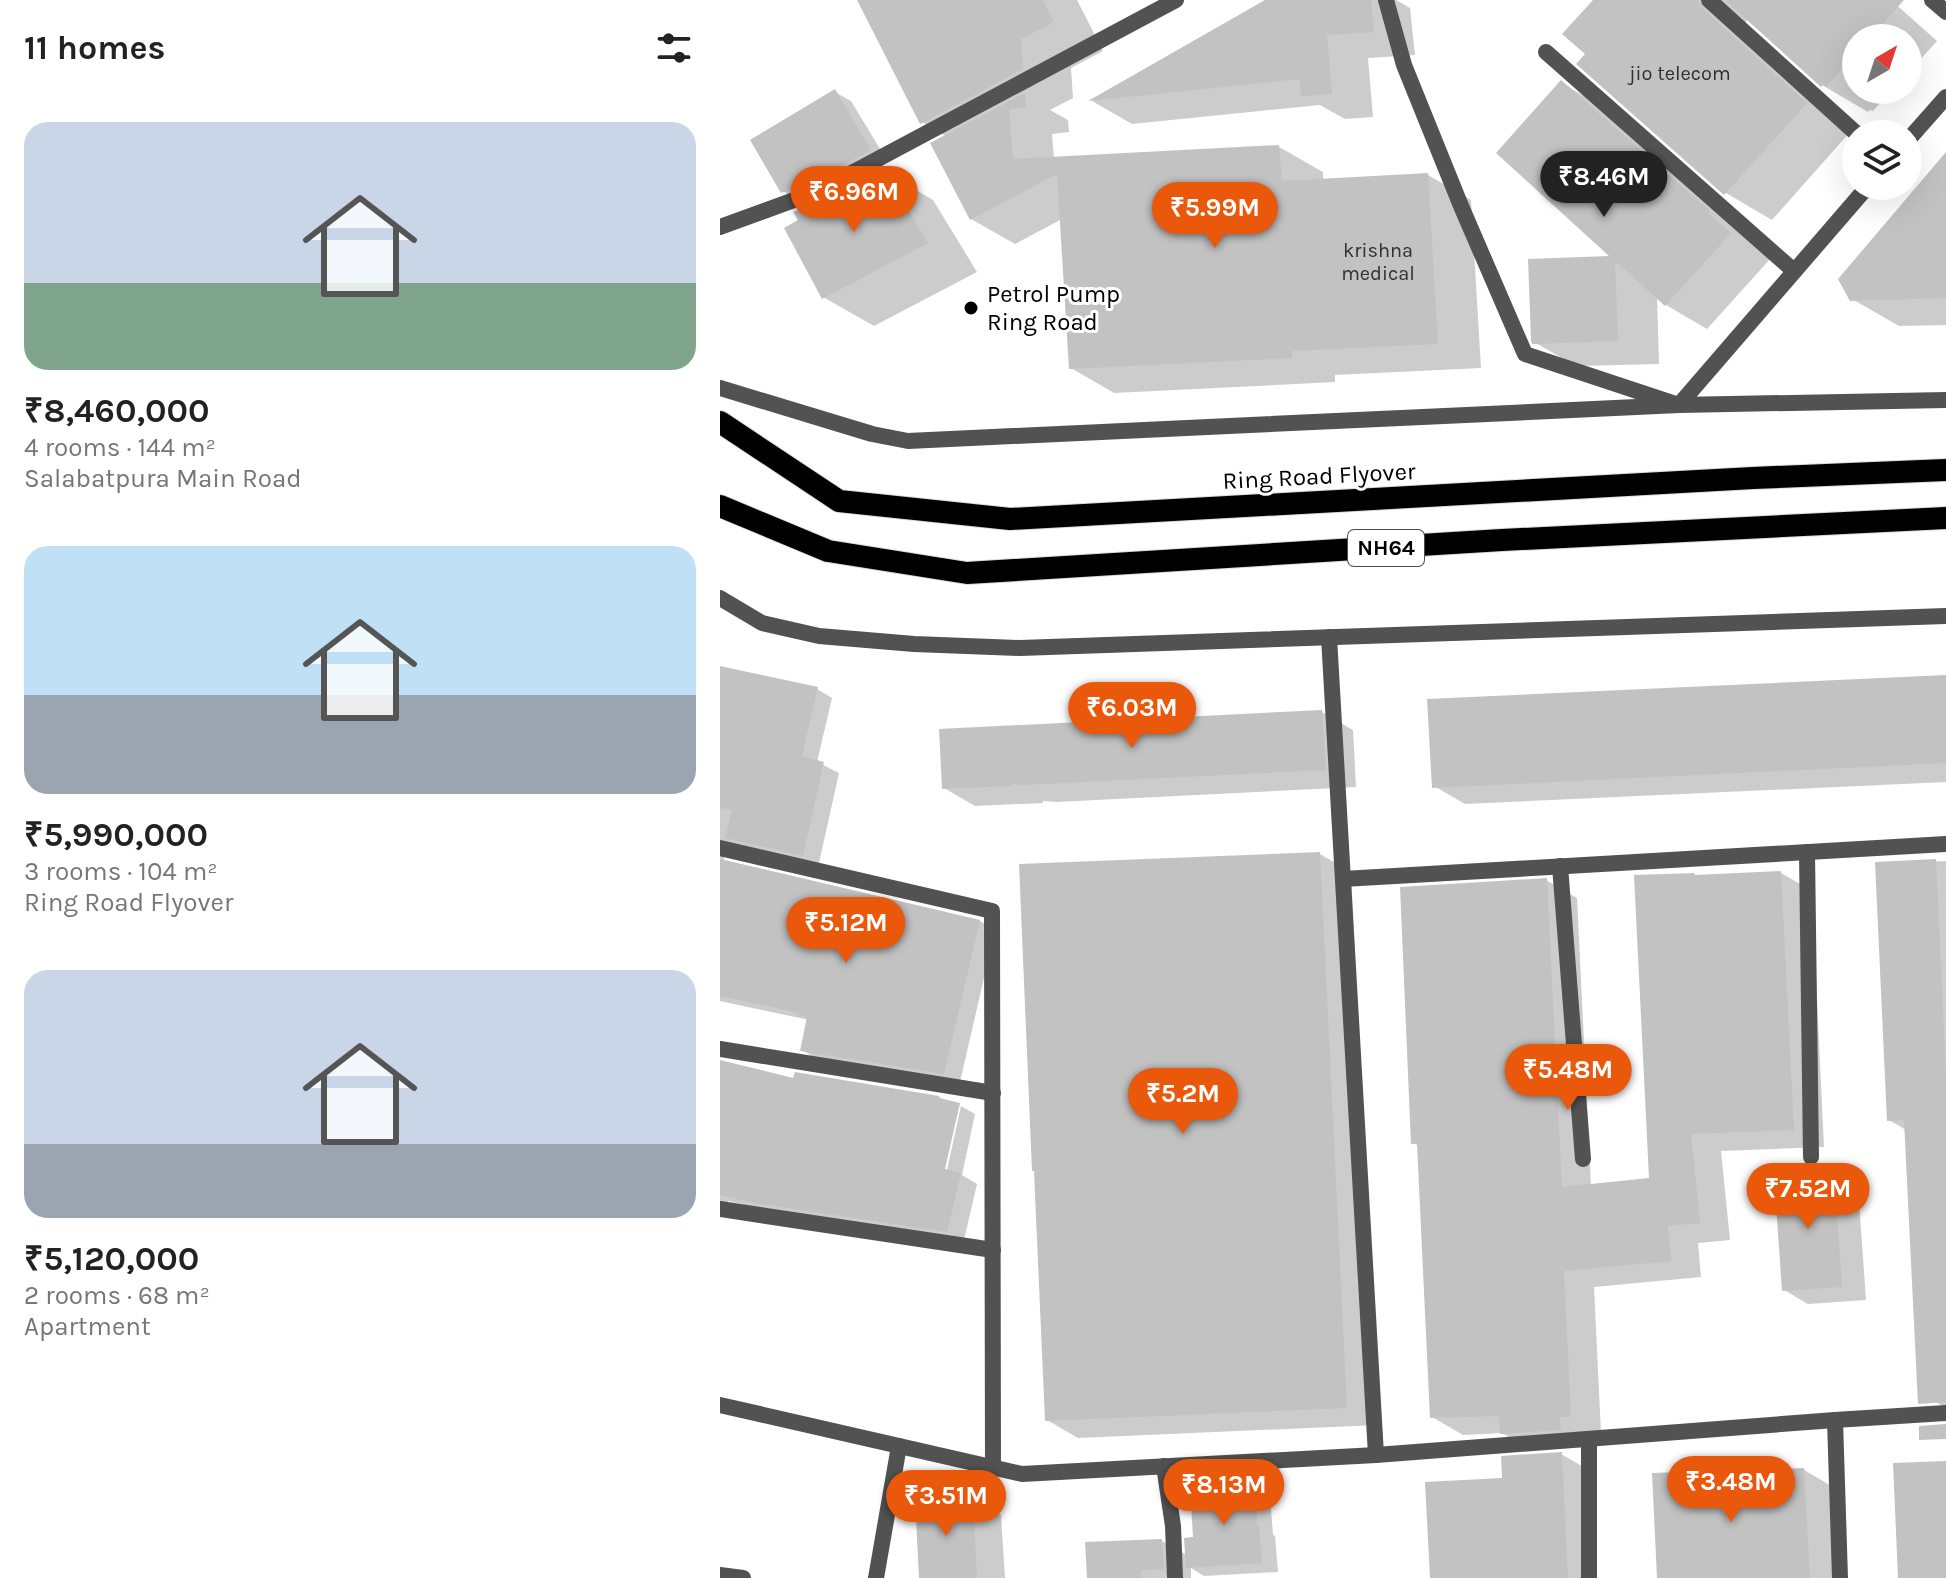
<!DOCTYPE html>
<html lang="en">
<head>
<meta charset="utf-8">
<style>
  :root { --surface:#fff; --page:#f6f6f6; --text:#222; --muted:#767676; --accent:#ea580c }
  body { margin:0; font-family:Karla,sans-serif; background:var(--page); color:var(--text); height:100vh; display:flex; flex-direction:column; font-size:30px; white-space:nowrap }
  * { box-sizing:border-box; margin:0 }
  p { font-size:26px; color:var(--muted) }
  .icon { flex:none; width:44px; height:44px; fill:none; stroke:currentColor; stroke-width:2; stroke-linecap:round; stroke-linejoin:round }
  .map { position:relative; flex:1; overflow:hidden }
  .drawer { display:flex; flex-direction:column; background:var(--surface); width:720px }
  .drawer>* { flex:none }
  .needle { width:52px; rotate:39deg }
  .fabs { position:absolute; left:1122px; top:24px; display:grid; gap:16px }
  .fabs a { display:grid; place-items:center; width:80px; height:80px; border-radius:50%; background:var(--surface); box-shadow:0 8px 32px #0002; font-size:40px }
  .price { position:absolute; translate:-50% -68px; padding:0 18px; border-radius:28px; background:var(--accent); color:#fff; font-size:26px; line-height:52px; filter:drop-shadow(0 2px 4px #0008) }
  .price::after { content:''; position:absolute; left:50%; top:48px; width:24px; height:18px; margin-left:-12px; background:inherit; clip-path:polygon(0 0,100% 0,50% 100%) }
  .price.selected { background:#222; color:#fff }
  ul { padding:0; list-style:none }
  li { display:grid; align-content:center; gap:16px; height:424px; padding:0 24px }
  li span { display:grid; place-items:center; height:248px; border-radius:24px; color:#555 }
  li>.icon { margin-inline-start:auto }
  span .icon { width:144px; height:144px; fill:#fffc; stroke-width:1 }
  li b { font-size:34px }
  h2 { display:flex; justify-content:space-between; align-items:center; height:96px; padding:0 24px; font-size:34px }
  main { display:flex; flex:1; min-height:0 }
  .map>svg:first-child { display:block }
  .shadow { fill:#0003; fill-rule:evenodd }
  .building { fill:#c2c2c2 }
  .lines { fill:none; stroke-linecap:round; stroke-linejoin:round }
  .trunk-casing { stroke:#dbdbdb; stroke-width:24 }
  .service { stroke:#525252; stroke-width:16 }
  .minor { stroke:#525252; stroke-width:16 }
  .tertiary { stroke:#525252; stroke-width:16 }
  .trunk { stroke:#000; stroke-width:22 }
  .poi-dot { fill:#000; stroke:#fff; stroke-width:3 }
  .labels { text-anchor:middle; dominant-baseline:central; stroke-width:6; stroke-linejoin:round; paint-order:stroke }
  .number-label { font-size:20px; fill:#303030 }
  .shield { fill:#fff; stroke:#4c4c4c; stroke-width:2 }
  .shield-label { font-size:22px; font-weight:bold; fill:#000 }
  .poi-label { font-size:24px; fill:#000; stroke:#fff; text-anchor:start }
  .street-label { font-size:24px; fill:#000; stroke:#fff }
</style>
</head>
<body>
<main>
<section class="drawer">
<h2>11 homes<svg class="icon" aria-label="filters" viewBox="0 0 24 24"><path d="M4 7h16M4 17h16"/><circle cx="9" cy="7" r="2"/><circle cx="15" cy="17" r="2"/></svg></h2>
<ul>
<li><span style="background:linear-gradient(#c9d6e8 65%,#7fa58c 0)"><svg class="icon" aria-label="home" viewBox="0 0 24 24"><path d="M3 11l9-7 9 7M6 9v11h12V9"/></svg></span><div><b>₹8,460,000</b><p>4 rooms · 144 m²</p><p>Salabatpura Main Road</p></div></li>
<li><span style="background:linear-gradient(#bfe0f5 60%,#9aa5b1 0)"><svg class="icon" aria-label="home" viewBox="0 0 24 24"><path d="M3 11l9-7 9 7M6 9v11h12V9"/></svg></span><div><b>₹5,990,000</b><p>3 rooms · 104 m²</p><p>Ring Road Flyover</p></div></li>
<li><span style="background:linear-gradient(#c9d6e8 70%,#9aa5b1 0)"><svg class="icon" aria-label="home" viewBox="0 0 24 24"><path d="M3 11l9-7 9 7M6 9v11h12V9"/></svg></span><div><b>₹5,120,000</b><p>2 rooms · 68 m²</p><p>Apartment</p></div></li>
</ul>
</section>
<div class="map">
<svg width="1226" height="1578" viewBox="0 0 1226 1578">
  <rect width="100%" height="100%" fill="#fff"/>
  <g class="shadow">
    <polygon points="147,0 357,0 383,51 351,68 353,98 330,110 348,120 349,132 332,134 334,159 559,147 603,172 603,181 708,175 751,200 761,368 615,375 615,382 394,393 351,368 342,219 295,244 251,219 227,137 202,122"/>
    <polygon points="549,0 676,0 690,8 695,55 648,58 653,117 625,119 600,105 412,124 372,101"/>
    <polygon points="876,0 1171,0 1217,41 1188,73 1188,38 1136,38 1136,90 1172,90 1153,111 1150,110 1148,112 1102,85 1028,18 1024,26 1131,131 1052,220 1006,193 868,54"/>
    <polygon points="842,83 883,107 1051,258 987,329 946,305 937,296 939,364 856,366 814,342 894,258"/>
    <polygon points="115,92 131,101 166,159 80,201 63,191"/>
    <polygon points="1226,155 1226,325 1179,326 1132,299"/>
    <polygon points="163,171 213,200 257,272 154,326 103,297 102,204"/>
    <polygon points="0,668 97,689 112,698 97,762 119,773 99,863 4,854 4,861 260,921 275,930 240,1082 97,1059 82,1050 89,1020 0,1001"/>
    <polygon points="1226,677 1226,782 745,804 714,786"/>
    <polygon points="602,712 633,730 636,787 336,802 323,801 323,803 255,806 224,788"/>
    <polygon points="600,854 631,872 658,1425 358,1438 327,1420"/>
    <polygon points="1226,861 1226,1408 1199,1392 1186,1130 1169,1120 1157,864"/>
    <polygon points="1061,873 1092,891 1104,1147 1001,1151 1010,1240 978,1243 981,1277 874,1287 881,1433 813,1451 782,1433 743,1435 712,1417 699,1146 693,1143 826,880 857,898 871,1186 931,1180 978,877"/>
    <path d="M0,1063l75,18 144,16 7,4 13,4 16,9 -13,61 15,9 -13,56 -193,-29 -43,-10 -1,6 -7,-2zM237,1106h4l-16,73 -4,-1z"/>
    <polygon points="1114,1173 1138,1187 1146,1300 1088,1304 1064,1290"/>
    <polygon points="841,1454 872,1472 877,1578 712,1578 784,1480"/>
    <polygon points="1084,1470 1115,1488 1119,1578 939,1578"/>
    <polygon points="534,1485 550,1494 553,1535 555,1536 558,1572 484,1576 471,1568 471,1578 369,1578 442,1541 467,1555 475,1539"/>
    <polygon points="252,1498 281,1515 285,1578 201,1578"/>
  </g>
  <g class="building">
    <polygon points="137,0 323,0 334,22 301,39 303,69 200,124"/>
    <polygon points="545,0 651,0 654,32 607,35 612,94 581,96 580,79 368,101"/>
    <polygon points="873,0 978,0 982,8 1087,103 1004,195 856,64 865,54 842,34"/>
    <polygon points="1005,0 1184,0 1150,38 1136,38 1136,53 1106,87 1103,84 1101,87"/>
    <polygon points="841,80 990,211 988,213 1011,233 945,306 895,261 898,341 812,344 811,340 808,259 889,256 776,153"/>
    <polygon points="115,89 151,150 92,182 61,193 30,140"/>
    <polygon points="305,93 306,108 289,109 293,159 559,145 562,181 708,173 718,344 572,351 572,358 349,369 337,174 250,220 210,143"/>
    <polygon points="1226,152 1226,298 1130,301 1118,279"/>
    <polygon points="163,169 208,243 102,299 64,228 78,220 73,212 101,202"/>
    <polygon points="0,666 98,687 82,756 104,762 83,856 5,838 12,810 0,808"/>
    <polygon points="1226,675 1226,763 712,788 707,699"/>
    <polygon points="602,710 606,770 303,785 292,784 292,786 222,789 219,729"/>
    <polygon points="600,852 627,1408 325,1421 314,1171 312,1171 299,864"/>
    <polygon points="0,859 260,920 224,1074 80,1051 87,1017 78,1015 79,1013 0,996"/>
    <polygon points="1216,859 1226,1074 1226,1402 1198,1404 1184,1120 1167,1121 1155,862"/>
    <polygon points="1061,871 1074,1130 971,1134 980,1223 948,1226 951,1261 844,1271 851,1417 840,1417 841,1430 780,1434 779,1416 710,1418 697,1144 691,1144 680,887 827,878 842,1187 929,1178 914,875 974,873 975,875"/>
    <polygon points="0,1060 73,1078 75,1072 219,1096 219,1098 240,1103 225,1169 241,1173 227,1232 33,1203 0,1195"/>
    <polygon points="1114,1171 1122,1287 1062,1291 1054,1175"/>
    <polygon points="1226,1424 1226,1439 1199,1440 1199,1426"/>
    <polygon points="842,1452 848,1578 710,1578 705,1482 782,1478 781,1456"/>
    <polygon points="1226,1461 1226,1578 1178,1578 1173,1463"/>
    <polygon points="1084,1468 1090,1578 937,1578 932,1473"/>
    <polygon points="535,1483 537,1525 539,1525 542,1563 466,1568 464,1538 473,1537 470,1487"/>
    <polygon points="253,1496 257,1578 199,1578 195,1499"/>
    <polygon points="442,1539 444,1569 421,1570 422,1578 367,1578 365,1542"/>
  </g>
  <g class="lines">
    <defs>
      <g id="trunk">
        <polyline points="0,422 119,501 290,519 1033,478 1226,470"/>
        <polyline points="0,506 108,551 247,573 782,540 1226,518"/>
      </g>
    </defs>
    <use href="#trunk" class="trunk-casing"/>
    <g class="service">
      <polyline points="989,0 1137,134"/>
      <polyline points="1212,0 1226,12"/>
      <polyline points="826,52 1074,271"/>
    </g>
    <g class="minor">
      <polyline points="666,0 684,65 741,206 805,354 959,405"/>
      <polyline points="609,637 656,1455"/>
      <polyline points="0,848 272,911 273,1467"/>
      <polyline points="1087,852 1091,1157"/>
      <polyline points="840,866 863,1159"/>
      <polyline points="623,879 1226,844"/>
      <polyline points="0,1049 273,1093"/>
      <polyline points="0,1209 273,1250"/>
      <polyline points="0,1405 302,1474 656,1455 1115,1420 1226,1413"/>
      <polyline points="1115,1420 1120,1578"/>
      <polyline points="869,1439 869,1578"/>
      <polyline points="444,1466 453,1526 455,1578"/>
      <polyline points="0,1575 23,1578"/>
      <polyline points="156,1578 179,1446"/>
    </g>
    <g class="tertiary">
      <polyline points="1188,140 1226,97"/>
      <polyline points="0,227 96,192 456,0"/>
      <polyline points="0,388 152,434 188,441 959,405 1226,400"/>
      <polyline points="959,405 1148,186"/>
      <polyline points="0,598 42,623 99,636 194,644 300,648 1226,616"/>
    </g>
    <use href="#trunk" class="trunk"/>
  </g>
  <circle class="poi-dot" cx="251" cy="308" r="8"/>
  <g class="labels">
    <g class="number-label">
      <text x="960" y="73">jio telecom</text>
      <text x="658" y="250">krishna<tspan x="658" dy="23">medical</tspan></text>
    </g>
    <rect class="shield" x="628" y="530" width="76" height="36" rx="6"/>
    <g class="shield-label">
      <text x="666" y="548">NH64</text>
    </g>
    <g class="poi-label">
      <text x="267" y="294">Petrol Pump<tspan x="267" dy="28">Ring Road</tspan></text>
    </g>
    <g class="street-label">
      <text transform="translate(599 476) rotate(-3)">Ring Road Flyover</text>
    </g>
  </g>
</svg>
<div class="fabs">
<a><svg class="needle" viewBox="-14 -14 28 28"><path d="M0-13l5 13h-10z" fill="#e53935"/><path d="M0 13l5-13h-10z" fill="#767676"/></svg></a>
<a><svg class="icon" aria-label="layers" viewBox="0 0 24 24"><path d="M12 4l9 5-9 5-9-5zM3 14l9 5 9-5"/></svg></a>
</div>
<b class="price selected" style="left:884px;top:219px">₹8.46M</b>
<b class="price" style="left:134px;top:234px">₹6.96M</b>
<b class="price" style="left:495px;top:250px">₹5.99M</b>
<b class="price" style="left:412px;top:750px">₹6.03M</b>
<b class="price" style="left:126px;top:965px">₹5.12M</b>
<b class="price" style="left:848px;top:1112px">₹5.48M</b>
<b class="price" style="left:463px;top:1136px">₹5.2M</b>
<b class="price" style="left:1088px;top:1231px">₹7.52M</b>
<b class="price" style="left:1011px;top:1524px">₹3.48M</b>
<b class="price" style="left:504px;top:1527px">₹8.13M</b>
<b class="price" style="left:226px;top:1538px">₹3.51M</b>
</div>
</main>
</body>
</html>
